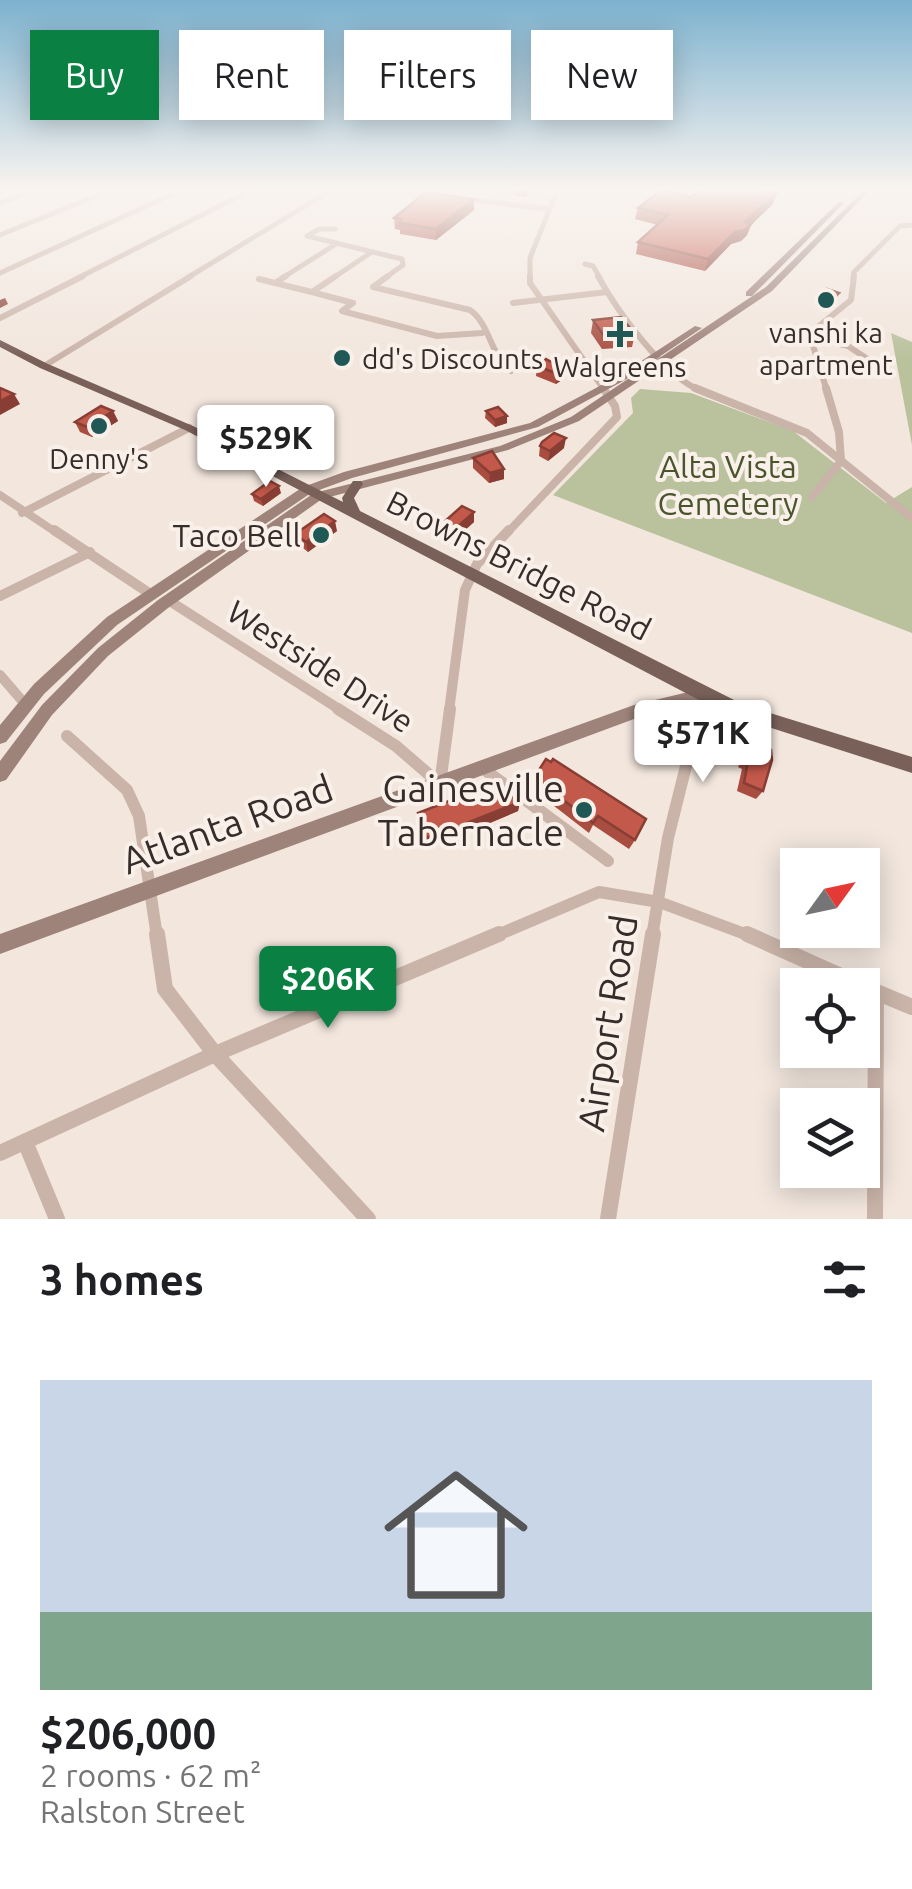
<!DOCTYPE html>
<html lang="en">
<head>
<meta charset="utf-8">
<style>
  :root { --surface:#fff; --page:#f6f6f6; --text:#202124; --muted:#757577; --accent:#0b8043 }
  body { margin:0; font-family:Ubuntu,sans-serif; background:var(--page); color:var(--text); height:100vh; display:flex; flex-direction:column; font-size:38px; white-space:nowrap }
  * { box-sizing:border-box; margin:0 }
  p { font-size:32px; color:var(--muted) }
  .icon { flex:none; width:55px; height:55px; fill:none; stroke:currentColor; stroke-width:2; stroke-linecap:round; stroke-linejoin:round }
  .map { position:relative; height:1219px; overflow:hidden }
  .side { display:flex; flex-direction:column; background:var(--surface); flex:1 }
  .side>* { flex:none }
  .top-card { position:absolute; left:30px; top:30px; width:852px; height:90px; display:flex; gap:20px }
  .needle { width:65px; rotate:57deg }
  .fabs { position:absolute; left:780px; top:848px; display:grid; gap:20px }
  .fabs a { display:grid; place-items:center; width:100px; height:100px; border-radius:0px; background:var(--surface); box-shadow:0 5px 25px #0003; font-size:50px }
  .price { position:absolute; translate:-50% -85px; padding:0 22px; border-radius:10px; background:#fff; color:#222; font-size:32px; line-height:65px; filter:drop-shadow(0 2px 5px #0008) }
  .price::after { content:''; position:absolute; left:50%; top:60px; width:30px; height:22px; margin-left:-15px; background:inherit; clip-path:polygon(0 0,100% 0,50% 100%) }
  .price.selected { background:var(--accent); color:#fff }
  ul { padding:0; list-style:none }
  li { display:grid; align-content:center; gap:20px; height:530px; padding:0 40px }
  li span { display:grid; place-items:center; height:310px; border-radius:0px; color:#555 }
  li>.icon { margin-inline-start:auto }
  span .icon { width:180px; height:180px; fill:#fffc; stroke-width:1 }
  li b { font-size:42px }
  h2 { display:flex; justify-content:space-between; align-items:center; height:120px; padding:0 40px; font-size:42px }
  .chip { padding:0 35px; border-radius:0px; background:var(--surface); box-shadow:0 5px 25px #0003; font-size:35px; line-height:90px }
  .chip.selected { background:var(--accent); color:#fff }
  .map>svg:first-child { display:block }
  .green { fill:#b9c19d }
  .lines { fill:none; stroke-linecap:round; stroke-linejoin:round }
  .street-far5 { stroke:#cab4a9; stroke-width:5 }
  .street-far4 { stroke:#cab4a9; stroke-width:6 }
  .street-far3 { stroke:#cab4a9; stroke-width:8 }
  .street-far2 { stroke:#cab4a9; stroke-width:10 }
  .street-far1 { stroke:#cab4a9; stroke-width:12 }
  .street { stroke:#cab4a9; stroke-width:16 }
  .secondary { fill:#9e837b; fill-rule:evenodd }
  .primary { fill:#79615a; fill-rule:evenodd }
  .wall { fill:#a84d40 }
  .shaded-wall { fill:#883e34 }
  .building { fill:#c3594a; stroke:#883e34; stroke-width:2.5 }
  .poi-dot { fill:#1f5855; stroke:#f9f0ea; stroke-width:4 }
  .labels { text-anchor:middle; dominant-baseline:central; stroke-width:8; stroke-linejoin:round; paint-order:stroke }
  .far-poi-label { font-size:28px; fill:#372c29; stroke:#f9f0ea }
  .park-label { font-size:32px; fill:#4b552d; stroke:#f9f0ea }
  .poi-label { font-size:32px; fill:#372c29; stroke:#f9f0ea; text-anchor:end }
  .street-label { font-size:32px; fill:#372c29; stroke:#f9f0ea }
  .near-poi-label { font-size:38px; fill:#372c29; stroke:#f9f0ea; text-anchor:end }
  .near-street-label { font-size:38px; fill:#372c29; stroke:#f9f0ea }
</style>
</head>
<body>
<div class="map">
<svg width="912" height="1219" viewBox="0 0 912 1219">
  <rect width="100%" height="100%" fill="#f2e6dd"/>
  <g class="green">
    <polygon points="891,333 912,342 912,445"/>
    <polygon points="640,389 691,393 793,431 886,503 912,487 912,633 553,495 633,413 631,398"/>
  </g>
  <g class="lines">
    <g class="street-far5">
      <polyline points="319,188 433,196"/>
      <polyline points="465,199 549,209"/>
      <polyline points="0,203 41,188"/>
      <polyline points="335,229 319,229 307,236 402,259 403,265 385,278"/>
      <polyline points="0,235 115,188"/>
      <polyline points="585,264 593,266 600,278"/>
      <polyline points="0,273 186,188"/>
      <polyline points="78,278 255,188"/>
      <polyline points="187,278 333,189"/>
      <polyline points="282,278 336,244"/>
      <polyline points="333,278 372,252"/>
      <polyline points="530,278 530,258 558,188"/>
      <polyline points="853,278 854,272 900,226 912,225"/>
    </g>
    <g class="street-far4">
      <polyline points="286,276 275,283 312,292 336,276"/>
      <path d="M388,276l-15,11 97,23c20,14 20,45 41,61"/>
      <polyline points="530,276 530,283 605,391"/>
      <path d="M598,276c19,35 66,100 103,115"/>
      <polyline points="259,279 275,283"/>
      <polyline points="312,292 353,303 342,311 437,336 482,333"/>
      <polyline points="513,303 607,292"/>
      <polyline points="0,318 83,276"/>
      <polyline points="811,337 848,346 881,368"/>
      <polyline points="44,366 191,276"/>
      <polyline points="827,391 811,339 813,331 851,300 854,276"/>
    </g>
    <g class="street-far3">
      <polyline points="695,388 807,433 912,518"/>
      <polyline points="0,495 57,533"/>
      <polyline points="812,497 841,461 839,432 826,388"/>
      <polyline points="22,513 189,428"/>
      <polyline points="507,533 617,417 615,406 603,388"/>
    </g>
    <g class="street-far2">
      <polyline points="54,530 152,595"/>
      <polyline points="0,596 90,552"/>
      <polyline points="168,600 342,711"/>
      <polyline points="0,675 25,704"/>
      <polyline points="449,711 465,590 477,564 509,530"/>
    </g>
    <g class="street-far1">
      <polyline points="338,709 396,746 440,784"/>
      <polyline points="67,736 127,790 139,816 157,937"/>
      <polyline points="481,767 608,861"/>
      <polyline points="440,784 450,709"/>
      <polyline points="493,937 599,892 659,902 753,937"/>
      <polyline points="652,937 668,838 697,722"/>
    </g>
    <g class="street">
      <polyline points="157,934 165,989 215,1054 368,1219"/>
      <polyline points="747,934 861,985"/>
      <polyline points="862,986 912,1007"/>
      <polyline points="26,1144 57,1219"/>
      <polyline points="0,1153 215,1054 499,934"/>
      <polyline points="608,1219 653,934"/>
      <polyline points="875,1219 876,992"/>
    </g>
    <g class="secondary">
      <polygon points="866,188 872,188 772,291 579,421 508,450 322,499 168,608 108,656 52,715 6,780 0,782 0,761 42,705 98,648 158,600 314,493 500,446 571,417 766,287"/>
      <polygon points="839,202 844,203 752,296 746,296 746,292"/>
      <polygon points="695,326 702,328 625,380 538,427 352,478 311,493 117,625 44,694 6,742 0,744 0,725 34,684 107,617 303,487 344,472 530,423 611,380 589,377 589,373 620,375"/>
      <polygon points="705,688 710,690 713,695 710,700 634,719 0,954 0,934 634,705"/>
    </g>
    <polygon class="primary" points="0,340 48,364 193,426 343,502 342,498 353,481 361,481 363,484 354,498 360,511 744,705 912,757 912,773 740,718 699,700 185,430 40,368 0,347"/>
  </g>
  <g class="wall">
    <polygon points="532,188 526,197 515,196 515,191"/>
    <polygon points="703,188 771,188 768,191 777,193 773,204 751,225 747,235 741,241 731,244 705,271 636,254 638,242 658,225 635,219 638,208 692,197"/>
    <polygon points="474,199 474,210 436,240 400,234 400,230 395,229 394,218"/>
    <polygon points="839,293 836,300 829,305 817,301 820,294"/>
    <polygon points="593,320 635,334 632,347 602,349 591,333"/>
    <polygon points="546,359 563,379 556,384 536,376 537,366"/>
    <polygon points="113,411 118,421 92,437 80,432 75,422"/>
    <polygon points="486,411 507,416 507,423 495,427 485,418"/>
    <polygon points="540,446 564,448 548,461 539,456"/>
    <polygon points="473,458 504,479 489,483 473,468"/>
    <polygon points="281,493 263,506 254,501 252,494"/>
    <polygon points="474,522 455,539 443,533 443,523"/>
    <polygon points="337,531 308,552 298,544 295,534"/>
    <polygon points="752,743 763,791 756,799 737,791 742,769 738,767 746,751"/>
    <polygon points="537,773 635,840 629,849 593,825 589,833 536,792 538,786 534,784"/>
    <polygon points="520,802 518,811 466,833 465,842 451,847 448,840 428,848 419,823 418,813"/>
  </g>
  <g class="shaded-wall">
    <polygon points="777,193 773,204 751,225 747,235 741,241 731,244 705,271 708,259"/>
    <polygon points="474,199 474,210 436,240 436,229"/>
    <polygon points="5,298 8,304 0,308 0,300"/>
    <polygon points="564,369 563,379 556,384 558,374"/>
    <polygon points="14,394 20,404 0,415 0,401"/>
    <polygon points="113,411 118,421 92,437 87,427"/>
    <polygon points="507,416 507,423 495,427 495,420"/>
    <polygon points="566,438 564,448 548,461 550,451"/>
    <polygon points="504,469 504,479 489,483 490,473"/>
    <polygon points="279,486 281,493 263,506 261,499"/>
    <polygon points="474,512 474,522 455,539 455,529"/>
    <polygon points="335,521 337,531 308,552 306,542"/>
    <polygon points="520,802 518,811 466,833 465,842 451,847 451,838 462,825"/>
    <polygon points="448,830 448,840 428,848 427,838"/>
  </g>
  <g class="building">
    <polygon points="517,188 529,188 527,192 515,191"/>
    <polygon points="703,188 765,188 763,190 777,193 745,222 751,224 745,230 735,232 708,259 638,242 668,215 638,208 661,190 692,197"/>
    <polygon points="426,192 474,199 436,229 400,223 401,219 394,218"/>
    <polygon points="827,289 839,293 832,299 820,294"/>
    <polygon points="621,317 635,334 604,336 593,320"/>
    <polygon points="546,359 564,369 558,374 537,366"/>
    <polygon points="0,388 14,394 0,401"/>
    <polygon points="101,406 113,411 87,427 75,422"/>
    <polygon points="498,407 507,416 495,420 486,411"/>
    <polygon points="554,433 566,438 550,451 540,446 542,442"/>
    <polygon points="492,451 504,469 490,473 473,458"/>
    <polygon points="270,481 279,486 261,499 252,494"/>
    <polygon points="462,506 474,512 455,529 443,523"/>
    <polygon points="324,514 335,521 306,542 295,534"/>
    <polygon points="752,743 771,750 772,760 763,791 744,783 748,761 745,759"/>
    <polygon points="546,759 551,762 553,759 646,819 635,840 598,816 593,823 539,781 542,777 537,773"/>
    <polygon points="493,784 520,802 462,825 466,832 451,838 448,830 427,838 418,813"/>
  </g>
  <linearGradient id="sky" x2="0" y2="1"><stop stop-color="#7db2cf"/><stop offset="0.53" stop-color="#f9f4f0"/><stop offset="1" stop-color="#f9f4f0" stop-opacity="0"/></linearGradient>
  <rect width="912" height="358" fill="url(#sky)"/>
  <g class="poi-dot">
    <circle cx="826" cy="300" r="10"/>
    <path d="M615 319h10v10h10v10h-10v10h-10v-10h-10v-10h10z"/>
    <circle cx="342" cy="358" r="10"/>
    <circle cx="99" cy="426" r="10"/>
    <circle cx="321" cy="535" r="10"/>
    <circle cx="584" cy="810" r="10"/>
  </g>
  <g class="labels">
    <g class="far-poi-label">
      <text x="826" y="332">vanshi ka<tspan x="826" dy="32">apartment</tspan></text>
      <text x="362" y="358" text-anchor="start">dd's Discounts</text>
      <text x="620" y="366">Walgreens</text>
      <text x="99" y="458">Denny's</text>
    </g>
    <g class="park-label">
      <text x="728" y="466">Alta Vista<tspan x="728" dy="37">Cemetery</tspan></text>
    </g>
    <g class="poi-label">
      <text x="301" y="535">Taco Bell</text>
    </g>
    <g class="street-label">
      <text transform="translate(519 565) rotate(27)">Browns Bridge Road</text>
      <text transform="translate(321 666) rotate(33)">Westside Drive</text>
    </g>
    <g class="near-poi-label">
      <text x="564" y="788">Gainesville<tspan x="564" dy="44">Tabernacle</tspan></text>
    </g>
    <g class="near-street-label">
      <text transform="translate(227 824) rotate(-20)">Atlanta Road</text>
      <text transform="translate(607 1023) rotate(-81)">Airport Road</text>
    </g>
  </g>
</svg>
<div class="fabs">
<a><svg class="needle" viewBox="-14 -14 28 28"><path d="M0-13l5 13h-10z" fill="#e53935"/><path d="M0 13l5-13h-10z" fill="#757577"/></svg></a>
<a><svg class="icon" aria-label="locate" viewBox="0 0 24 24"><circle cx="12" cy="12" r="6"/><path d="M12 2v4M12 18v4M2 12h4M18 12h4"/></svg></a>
<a><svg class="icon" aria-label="layers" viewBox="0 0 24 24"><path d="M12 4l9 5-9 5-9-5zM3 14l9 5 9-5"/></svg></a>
</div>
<b class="price" style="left:266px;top:490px">$529K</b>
<b class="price" style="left:703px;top:785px">$571K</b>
<b class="price selected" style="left:328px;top:1031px">$206K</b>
<div class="top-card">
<a class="chip selected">Buy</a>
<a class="chip">Rent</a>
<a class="chip">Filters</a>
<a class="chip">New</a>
</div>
</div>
<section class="side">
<h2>3 homes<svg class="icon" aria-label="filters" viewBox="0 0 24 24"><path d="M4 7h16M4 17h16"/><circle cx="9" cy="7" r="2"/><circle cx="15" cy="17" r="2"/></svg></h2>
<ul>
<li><span style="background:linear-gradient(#c9d6e8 75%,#7fa58c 0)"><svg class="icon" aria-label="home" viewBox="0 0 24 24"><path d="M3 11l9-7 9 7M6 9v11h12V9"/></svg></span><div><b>$206,000</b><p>2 rooms · 62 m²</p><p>Ralston Street</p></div></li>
</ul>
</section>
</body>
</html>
